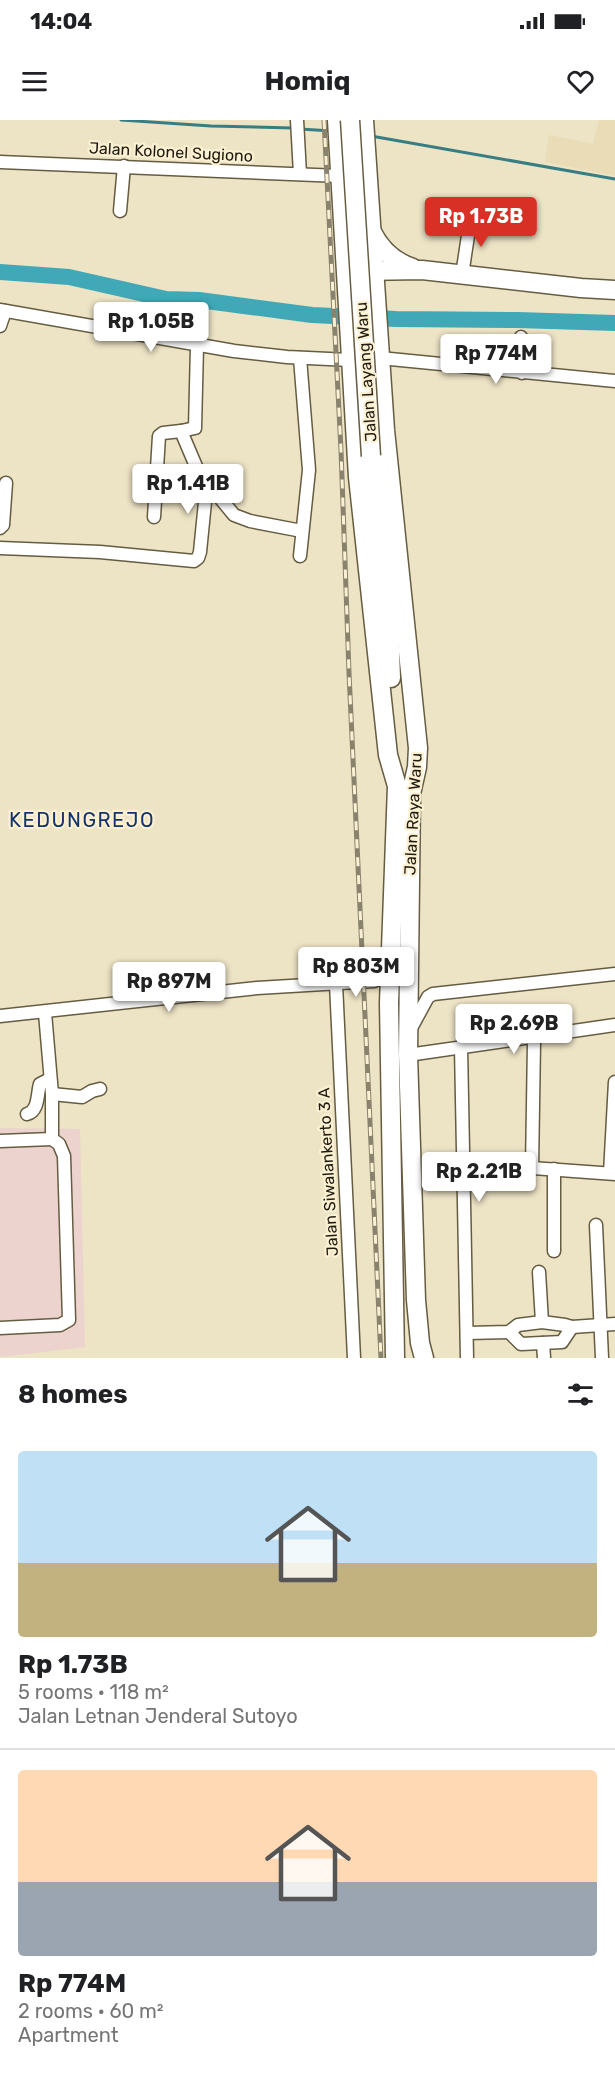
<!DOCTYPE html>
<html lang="en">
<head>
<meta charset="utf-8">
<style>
  :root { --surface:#fff; --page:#f2f2f2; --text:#202124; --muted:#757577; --line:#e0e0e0; --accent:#d93025 }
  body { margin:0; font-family:Rubik,sans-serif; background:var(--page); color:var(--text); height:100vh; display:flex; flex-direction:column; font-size:22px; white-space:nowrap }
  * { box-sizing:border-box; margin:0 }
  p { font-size:20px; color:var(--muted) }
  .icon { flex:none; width:33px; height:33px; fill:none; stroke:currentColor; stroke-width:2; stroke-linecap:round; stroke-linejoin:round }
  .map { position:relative; height:1238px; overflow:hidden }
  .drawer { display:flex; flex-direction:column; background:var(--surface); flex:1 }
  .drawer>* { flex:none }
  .price { position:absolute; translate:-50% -51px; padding:0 14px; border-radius:6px; background:#fff; color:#222; font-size:20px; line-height:39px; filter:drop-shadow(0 2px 3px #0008) }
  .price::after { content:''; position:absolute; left:50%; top:36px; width:18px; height:14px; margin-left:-9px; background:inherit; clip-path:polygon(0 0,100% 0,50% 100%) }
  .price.selected { background:var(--accent); color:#fff }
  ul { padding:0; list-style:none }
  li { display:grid; align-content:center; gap:12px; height:318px; padding:0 18px }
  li+li { border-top:2px solid var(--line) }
  li span { display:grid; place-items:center; height:186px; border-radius:6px; color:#555 }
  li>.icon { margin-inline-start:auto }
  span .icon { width:108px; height:108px; fill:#fffc; stroke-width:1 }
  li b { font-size:26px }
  h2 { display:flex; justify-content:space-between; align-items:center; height:72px; padding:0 18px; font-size:26px }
  .status { display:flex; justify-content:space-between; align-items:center; height:42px; padding:0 30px; background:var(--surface); direction:ltr }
  .status svg { height:16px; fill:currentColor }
  header { display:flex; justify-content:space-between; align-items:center; height:78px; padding:0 18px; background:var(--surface); font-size:27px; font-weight:700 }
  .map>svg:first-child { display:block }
  .commercial { fill:#edd3ce }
  .built { fill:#e9dcb6 }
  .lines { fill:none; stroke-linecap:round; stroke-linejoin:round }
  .stream { stroke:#367e84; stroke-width:3 }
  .river { stroke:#40a8b6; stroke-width:16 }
  .minor-casing { stroke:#665c42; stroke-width:15 }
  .highway-casing { stroke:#665c42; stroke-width:21 }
  .minor { stroke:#fff; stroke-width:12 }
  .highway { stroke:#fff; stroke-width:18 }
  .rail-casing { stroke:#89826d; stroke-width:5 }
  .rail { stroke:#fbf0d2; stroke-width:3; stroke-dasharray:9; stroke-linecap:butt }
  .highway-bridge-casing { stroke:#665c42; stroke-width:21; stroke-linecap:butt }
  .highway-bridge { stroke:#fff; stroke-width:18 }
  .labels { text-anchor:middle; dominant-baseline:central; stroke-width:4.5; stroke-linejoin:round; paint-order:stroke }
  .street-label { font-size:16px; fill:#1f1b10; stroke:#fbf0d2 }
  .quarter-label { font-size:20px; letter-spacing:1.5px; fill:#163469; stroke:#fbf0d2 }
</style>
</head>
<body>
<div class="status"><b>14:04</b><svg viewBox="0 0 49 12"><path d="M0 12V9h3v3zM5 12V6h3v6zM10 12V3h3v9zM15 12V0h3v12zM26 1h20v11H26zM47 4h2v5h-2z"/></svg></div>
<header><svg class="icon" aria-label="menu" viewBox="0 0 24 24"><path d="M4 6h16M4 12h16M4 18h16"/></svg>Homiq<svg class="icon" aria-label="heart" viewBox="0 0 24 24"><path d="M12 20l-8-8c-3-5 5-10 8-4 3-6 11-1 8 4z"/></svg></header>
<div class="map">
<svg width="615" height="1238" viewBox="0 0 615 1238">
  <rect width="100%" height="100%" fill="#ede3c5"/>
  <polygon class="commercial" points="0,1008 80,1009 85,1227 0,1237"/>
  <polygon class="built" points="599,0 615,0 615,56 545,42 549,15 593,24"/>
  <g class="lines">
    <g class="stream">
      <polyline points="121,0 211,6 293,8"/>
      <polyline points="300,9 332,11"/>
      <polyline points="371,16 615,59"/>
    </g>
    <polyline class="river" points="0,152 69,157 166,179 199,180 312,195 396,199 517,200 615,203"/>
    <defs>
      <g id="minor">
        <polyline points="297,0 300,54"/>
        <polyline points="0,42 340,56"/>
        <polyline points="120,91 124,46"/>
        <polyline points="462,155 471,96"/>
        <polyline points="0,190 234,231 287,237 350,240"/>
        <polyline points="0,206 5,191"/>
        <polyline points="521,217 522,253"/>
        <polyline points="300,238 309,350 300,436"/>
        <polyline points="380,238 615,261"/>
        <polyline points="181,311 195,308 197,226"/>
        <polyline points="154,397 159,316 163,313 181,311 198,351 234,395 250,401 302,411"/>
        <polyline points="0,408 3,405 6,363"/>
        <polyline points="0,428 100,432 194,441 198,438 200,432 207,362"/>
        <polyline points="336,864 354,1238"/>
        <polyline points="0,896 257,868 374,861 383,856 389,846"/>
        <polyline points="410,910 428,877 433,874 615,854"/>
        <polyline points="461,927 467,1238"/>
        <polyline points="408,935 615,905"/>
        <polyline points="52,974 82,977 92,971 100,969"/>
        <path d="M27,994c12,-3 10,-20 13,-30l10,-5"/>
        <polyline points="0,1021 52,1019"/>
        <polyline points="463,1043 615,1054"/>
        <polyline points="532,1048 534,922"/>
        <polyline points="610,1053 615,962"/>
        <polyline points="596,1105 602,1238"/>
        <polyline points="554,1131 554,1049"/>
        <polyline points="539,1152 542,1202"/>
        <polyline points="0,1208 60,1205 69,1200 64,1036 59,1024 52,1019 52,974 45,893"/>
        <polyline points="509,1212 521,1224 562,1222 572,1207"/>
        <polyline points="467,1213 509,1212 518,1205 542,1202 565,1205 572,1207 615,1204"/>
        <polyline points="543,1223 544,1238"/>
      </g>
      <g id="highway">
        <polyline points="337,0 358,357 388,635 397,666 389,883 395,1238"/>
        <polyline points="364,0 385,310 418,628 417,647 411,674 408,935 416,1180 420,1223 424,1238"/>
        <path d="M372,112c9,18 22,30 41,36"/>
        <polyline points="362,151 422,150 581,168 615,170"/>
        <polyline points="371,336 389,504 391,558"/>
      </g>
    </defs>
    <use href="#minor" class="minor-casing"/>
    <use href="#highway" class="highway-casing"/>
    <use href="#minor" class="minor"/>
    <use href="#highway" class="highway"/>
    <defs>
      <polyline id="rail" points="324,0 341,330 349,553 381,1238"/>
    </defs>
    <use href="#rail" class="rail-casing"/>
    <use href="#rail" class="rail"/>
    <defs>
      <polyline id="highway-bridge" points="350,0 371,336"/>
    </defs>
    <use href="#highway-bridge" class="highway-bridge-casing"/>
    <use href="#highway-bridge" class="highway-bridge"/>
  </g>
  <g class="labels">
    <g class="street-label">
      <text transform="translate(171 32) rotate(3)">Jalan Kolonel Sugiono</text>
      <text transform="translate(366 252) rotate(-94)">Jalan Layang Waru</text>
      <text transform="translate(413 694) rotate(-87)">Jalan Raya Waru</text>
      <text transform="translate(328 1052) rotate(-93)">Jalan Siwalankerto 3 A</text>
    </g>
    <g class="quarter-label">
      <text x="82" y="700">KEDUNGREJO</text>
    </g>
  </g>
</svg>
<b class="price selected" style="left:481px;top:128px">Rp 1.73B</b>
<b class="price" style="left:151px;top:233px">Rp 1.05B</b>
<b class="price" style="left:496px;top:265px">Rp 774M</b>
<b class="price" style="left:188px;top:395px">Rp 1.41B</b>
<b class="price" style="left:356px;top:878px">Rp 803M</b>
<b class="price" style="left:169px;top:893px">Rp 897M</b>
<b class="price" style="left:514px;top:935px">Rp 2.69B</b>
<b class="price" style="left:479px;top:1083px">Rp 2.21B</b>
</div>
<section class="drawer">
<h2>8 homes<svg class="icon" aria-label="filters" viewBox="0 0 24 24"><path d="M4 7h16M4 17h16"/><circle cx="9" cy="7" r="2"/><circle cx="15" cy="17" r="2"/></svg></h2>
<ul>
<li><span style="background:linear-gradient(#bfe0f5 60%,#c2b280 0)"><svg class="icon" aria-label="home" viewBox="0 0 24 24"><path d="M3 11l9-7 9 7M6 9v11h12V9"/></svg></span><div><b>Rp 1.73B</b><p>5 rooms · 118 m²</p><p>Jalan Letnan Jenderal Sutoyo</p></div></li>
<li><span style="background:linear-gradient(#ffd9b3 60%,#9aa5b1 0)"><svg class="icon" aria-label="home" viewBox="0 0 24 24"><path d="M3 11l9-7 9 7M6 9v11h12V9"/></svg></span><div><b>Rp 774M</b><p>2 rooms · 60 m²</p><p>Apartment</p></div></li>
</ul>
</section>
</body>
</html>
